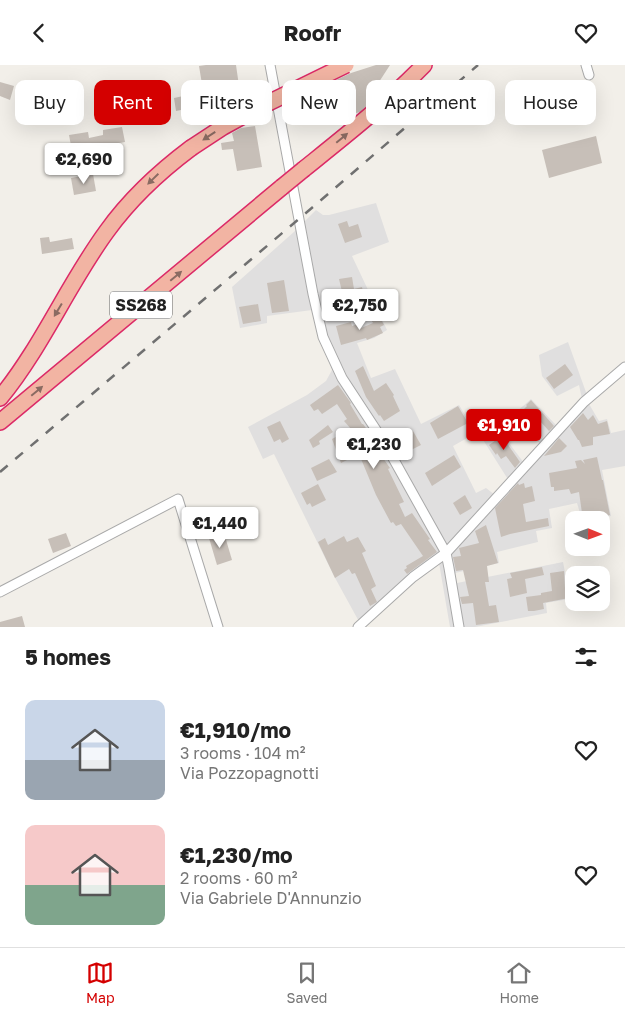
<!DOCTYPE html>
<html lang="en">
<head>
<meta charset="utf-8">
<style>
  :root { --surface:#fff; --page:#f6f6f6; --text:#222; --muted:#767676; --line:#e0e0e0; --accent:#d40000 }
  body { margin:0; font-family:"Golos Text",sans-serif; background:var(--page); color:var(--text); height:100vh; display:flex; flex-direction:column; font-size:19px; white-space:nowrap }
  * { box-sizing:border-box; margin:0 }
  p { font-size:16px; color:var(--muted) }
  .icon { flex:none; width:28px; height:28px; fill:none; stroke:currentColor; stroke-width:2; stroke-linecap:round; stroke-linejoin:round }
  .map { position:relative; height:562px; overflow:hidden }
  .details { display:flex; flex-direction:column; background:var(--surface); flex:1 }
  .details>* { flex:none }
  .top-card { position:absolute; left:15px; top:15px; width:595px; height:45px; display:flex; gap:10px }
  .needle { width:32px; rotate:91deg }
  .fabs { position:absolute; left:565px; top:446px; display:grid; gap:10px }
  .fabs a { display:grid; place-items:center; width:45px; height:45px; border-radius:10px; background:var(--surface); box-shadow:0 5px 20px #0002; font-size:25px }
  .price { position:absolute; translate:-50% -42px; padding:0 11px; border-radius:5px; background:#fff; color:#222; font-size:16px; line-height:32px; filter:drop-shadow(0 1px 2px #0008) }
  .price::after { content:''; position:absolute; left:50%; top:30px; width:15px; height:11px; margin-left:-8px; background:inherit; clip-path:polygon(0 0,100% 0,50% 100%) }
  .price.on { background:var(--accent); color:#fff }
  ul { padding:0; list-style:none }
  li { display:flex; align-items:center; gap:15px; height:125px; padding:0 25px }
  li span { display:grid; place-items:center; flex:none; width:140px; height:100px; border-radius:10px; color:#555 }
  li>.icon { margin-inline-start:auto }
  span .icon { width:60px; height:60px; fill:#fffc; stroke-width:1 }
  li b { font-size:21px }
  h2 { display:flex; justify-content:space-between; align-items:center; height:60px; padding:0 25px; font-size:21px }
  .pill { padding:0 18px; border-radius:10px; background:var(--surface); box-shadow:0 5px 20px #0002; font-size:18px; line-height:45px }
  .pill.on { background:var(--accent); color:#fff }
  header { display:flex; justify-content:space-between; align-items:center; height:65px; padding:0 25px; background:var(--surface); font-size:22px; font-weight:700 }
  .tabs { display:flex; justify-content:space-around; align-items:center; height:70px; border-top:1px solid var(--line); background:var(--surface); font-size:14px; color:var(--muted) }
  .tabs a { display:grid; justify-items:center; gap:2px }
  .tabs .on { color:var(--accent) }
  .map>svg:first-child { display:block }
  .residential { fill:#e0dfdf }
  .building { fill:#c7bfb8 }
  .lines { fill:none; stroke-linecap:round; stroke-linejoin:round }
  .minor-casing { stroke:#a9a9a9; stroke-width:11 }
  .trunk-casing { stroke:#dc2a67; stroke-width:18 }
  .minor { stroke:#fff; stroke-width:9 }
  .trunk { stroke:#f2b4a3; stroke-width:15 }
  .rail { stroke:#707070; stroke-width:2.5; stroke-dasharray:10 10; stroke-linecap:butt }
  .trunk-bridge-casing { stroke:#dc2a67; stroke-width:18; stroke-linecap:butt }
  .trunk-bridge { stroke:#f2b4a3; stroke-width:15 }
  .oneway { fill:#8a6b62 }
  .labels { text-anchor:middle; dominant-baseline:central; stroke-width:5; stroke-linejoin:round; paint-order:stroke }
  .shield { fill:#fff; stroke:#646464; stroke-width:1 }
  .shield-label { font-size:16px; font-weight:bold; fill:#222 }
</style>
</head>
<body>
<header><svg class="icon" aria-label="back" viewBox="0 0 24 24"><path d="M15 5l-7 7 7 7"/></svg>Roofr<svg class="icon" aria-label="heart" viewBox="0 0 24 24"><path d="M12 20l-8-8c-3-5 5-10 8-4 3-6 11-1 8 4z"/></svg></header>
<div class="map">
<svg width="625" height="562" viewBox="0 0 625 562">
  <rect width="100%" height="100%" fill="#f2efe9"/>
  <polygon class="residential" points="376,138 389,177 352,191 387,265 374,273 357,278 371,313 395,304 421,359 459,340 476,368 453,381 476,428 486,423 495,430 509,416 480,370 496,361 524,398 540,379 514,349 531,334 556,360 582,334 579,320 557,331 542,311 539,290 568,277 587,330 600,327 589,339 599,356 607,354 611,368 625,365 625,401 602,405 611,451 582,455 577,438 549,444 552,463 536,466 538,477 497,487 499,498 455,508 457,518 563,497 567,518 574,518 574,533 546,538 547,548 475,562 450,562 439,498 413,515 362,562 334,511 274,389 263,394 248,362 307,330 326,316 332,305 312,245 267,251 267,258 240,263 232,222 295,166 316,145 323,150 329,150"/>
  <g class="building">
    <polygon points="206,0 236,0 239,21 242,21 243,27 241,28 242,36 218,40 215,17 202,19 199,1"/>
    <polygon points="376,0 390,0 379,17 374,34 360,47 319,58 312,31 337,24 334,16 351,8"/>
    <polygon points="0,17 14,21 10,35 0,31"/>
    <polygon points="202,27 205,40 176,46 174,33"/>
    <polygon points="255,61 262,102 237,106 233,84 222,85 221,78 234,76 232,68 241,63"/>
    <polygon points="122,62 125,77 72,86 69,70 88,67 89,73 103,70 103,65"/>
    <polygon points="596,71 602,98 549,113 542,85"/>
    <polygon points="93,109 96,126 74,130 71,113"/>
    <polygon points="347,156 349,162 358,159 362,172 345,178 338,159"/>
    <polygon points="49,172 50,177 72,173 74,184 42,189 40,173"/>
    <polygon points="352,212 354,224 362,222 364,232 358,233 357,231 344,235 339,214"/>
    <polygon points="284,215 289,246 272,248 267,218"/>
    <polygon points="258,239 261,256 243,259 239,242"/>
    <polygon points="377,247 384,260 380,262 383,268 367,275 366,273 341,280 336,261 351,257 352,261 358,259 359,264 373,258 369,251"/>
    <polygon points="565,299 573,310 554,324 546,313"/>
    <polygon points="363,301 374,326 386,318 394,330 393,331 400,346 384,356 380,350 379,351 366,332 355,306"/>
    <polygon points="338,320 341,324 351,338 350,339 362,359 363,359 381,384 378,386 390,403 388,404 404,437 399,439 405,452 412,448 430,474 428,475 437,487 407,509 404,505 407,503 406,501 423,491 401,459 396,461 393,457 391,458 376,430 359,389 341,398 332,374 351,364 344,356 347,354 337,339 322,349 318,344 314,346 310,340"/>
    <polygon points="531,335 554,361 549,366 531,346 527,350 523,345 527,341 526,340"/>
    <polygon points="458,341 468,358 438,374 430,358"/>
    <polygon points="583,348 588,355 593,350 598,359 607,356 610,369 593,372 593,380 582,382 579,375 578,375 570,362"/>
    <polygon points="280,356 289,374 282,378 280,374 274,377 267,362"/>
    <polygon points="328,360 333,367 319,376 320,379 313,383 309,375"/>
    <polygon points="413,366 421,380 403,389 395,375"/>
    <polygon points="502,371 520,397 515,403 506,391 501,394 497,388 496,390 489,380"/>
    <polygon points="559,373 567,381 561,387 544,391"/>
    <polygon points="454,390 461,402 432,421 425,408"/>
    <polygon points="597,392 602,415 603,415 610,450 583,455 579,427 571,429 569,424 554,426 554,422 551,422 549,408 577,403 575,396 581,395 585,399 583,395"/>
    <polygon points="329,394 337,407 317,416 311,403"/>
    <polygon points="518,418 519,420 524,418 525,423 532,421 535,436 523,439 526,457 548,453 549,461 510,469 501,472 495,443"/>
    <polygon points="318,419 326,435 312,442 310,438 307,440 301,428"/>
    <polygon points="465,430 472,443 460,450 453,438"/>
    <polygon points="486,460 498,498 487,501 489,517 485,517 489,541 496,540 499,557 476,560 473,538 462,539 460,532 469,531 463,505 456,506 453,492 461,491 459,483 479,478 475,466"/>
    <polygon points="66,468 71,481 53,488 48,474"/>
    <polygon points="224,468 232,495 217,500 209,473"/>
    <polygon points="344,471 347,477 358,472 366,486 362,488 376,521 371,524 377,537 370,541 355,508 352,509 349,504 335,513 318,477 325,473 328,480"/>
    <polygon points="542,502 544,510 525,514 527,528 510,532 507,514 512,513 510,508"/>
    <polygon points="564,506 565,523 574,522 574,532 543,538 544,544 534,546 528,546 526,532 541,530 541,528 552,526 550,508"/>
    <polygon points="22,551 25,562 0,562 0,557"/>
  </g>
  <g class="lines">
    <defs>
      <g id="minor">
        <polyline points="270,0 313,229 323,272 342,313 384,377 446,488 449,503 459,562"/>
        <polyline points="586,0 589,10"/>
        <polyline points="0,527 178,434 218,562"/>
        <polyline points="358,562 413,512 446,488 584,337 625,302"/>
      </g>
      <g id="trunk">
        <path d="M304,104c41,-33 83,-66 120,-104"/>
        <path d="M0,333c42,-51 68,-114 107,-167 23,-32 52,-59 84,-83"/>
        <polyline points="0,357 282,122"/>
      </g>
    </defs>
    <use href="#minor" class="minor-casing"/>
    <use href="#trunk" class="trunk-casing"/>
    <use href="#minor" class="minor"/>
    <use href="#trunk" class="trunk"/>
    <polyline class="rail" points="0,407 313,142 478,0"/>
    <defs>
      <g id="trunk-bridge">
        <polyline points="191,83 223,62 258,43 346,0"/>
        <polyline points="282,122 304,104"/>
      </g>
    </defs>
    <use href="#trunk-bridge" class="trunk-bridge-casing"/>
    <use href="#trunk-bridge" class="trunk-bridge"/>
  </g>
  <defs><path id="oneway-solid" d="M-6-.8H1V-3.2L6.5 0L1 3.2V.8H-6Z" transform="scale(1.25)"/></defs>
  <g class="oneway">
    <use href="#oneway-solid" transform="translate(209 71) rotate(147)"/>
    <use href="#oneway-solid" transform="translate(342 73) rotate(-40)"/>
    <use href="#oneway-solid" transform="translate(153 114) rotate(136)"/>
    <use href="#oneway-solid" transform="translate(176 211) rotate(-40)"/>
    <use href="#oneway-solid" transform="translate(58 245) rotate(121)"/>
    <use href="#oneway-solid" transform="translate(37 326) rotate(-40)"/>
  </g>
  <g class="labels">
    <rect class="shield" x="110" y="226.5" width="62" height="27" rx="4"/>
    <g class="shield-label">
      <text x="141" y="240">SS268</text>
    </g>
  </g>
</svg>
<div class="fabs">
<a><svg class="needle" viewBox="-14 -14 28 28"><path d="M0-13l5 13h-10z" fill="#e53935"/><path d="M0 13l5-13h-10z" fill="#767676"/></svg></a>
<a><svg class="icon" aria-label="layers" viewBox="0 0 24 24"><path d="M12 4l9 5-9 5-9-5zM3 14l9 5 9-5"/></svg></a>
</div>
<b class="price" style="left:84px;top:120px">€2,690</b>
<b class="price" style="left:360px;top:266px">€2,750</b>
<b class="price on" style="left:504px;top:386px">€1,910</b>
<b class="price" style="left:374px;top:405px">€1,230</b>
<b class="price" style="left:220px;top:484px">€1,440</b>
<div class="top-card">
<a class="pill">Buy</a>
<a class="pill on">Rent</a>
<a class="pill">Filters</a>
<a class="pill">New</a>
<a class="pill">Apartment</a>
<a class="pill">House</a>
</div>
</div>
<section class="details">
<h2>5 homes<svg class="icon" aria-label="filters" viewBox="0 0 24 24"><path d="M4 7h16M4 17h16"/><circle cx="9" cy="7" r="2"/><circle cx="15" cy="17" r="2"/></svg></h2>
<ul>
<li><span style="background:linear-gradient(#c9d6e8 60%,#9aa5b1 0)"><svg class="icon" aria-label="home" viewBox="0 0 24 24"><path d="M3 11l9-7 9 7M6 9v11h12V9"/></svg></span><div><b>€1,910/mo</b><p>3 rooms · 104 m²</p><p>Via Pozzopagnotti</p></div><svg class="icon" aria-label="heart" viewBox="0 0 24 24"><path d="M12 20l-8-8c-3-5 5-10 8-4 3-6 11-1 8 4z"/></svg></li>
<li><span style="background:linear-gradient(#f6c9c9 60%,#7fa58c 0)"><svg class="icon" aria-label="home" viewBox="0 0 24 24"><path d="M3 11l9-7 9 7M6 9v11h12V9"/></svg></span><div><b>€1,230/mo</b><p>2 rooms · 60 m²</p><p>Via Gabriele D'Annunzio</p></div><svg class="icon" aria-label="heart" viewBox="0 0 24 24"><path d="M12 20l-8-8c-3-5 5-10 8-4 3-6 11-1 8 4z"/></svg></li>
</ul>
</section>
<nav class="tabs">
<a class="on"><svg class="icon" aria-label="map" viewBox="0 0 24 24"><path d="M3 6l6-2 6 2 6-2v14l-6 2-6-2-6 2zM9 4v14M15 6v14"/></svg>Map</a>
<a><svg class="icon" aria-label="saved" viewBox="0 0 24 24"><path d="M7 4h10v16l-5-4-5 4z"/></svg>Saved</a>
<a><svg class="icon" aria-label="home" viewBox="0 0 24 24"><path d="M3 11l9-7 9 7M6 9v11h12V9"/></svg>Home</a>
</nav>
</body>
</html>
